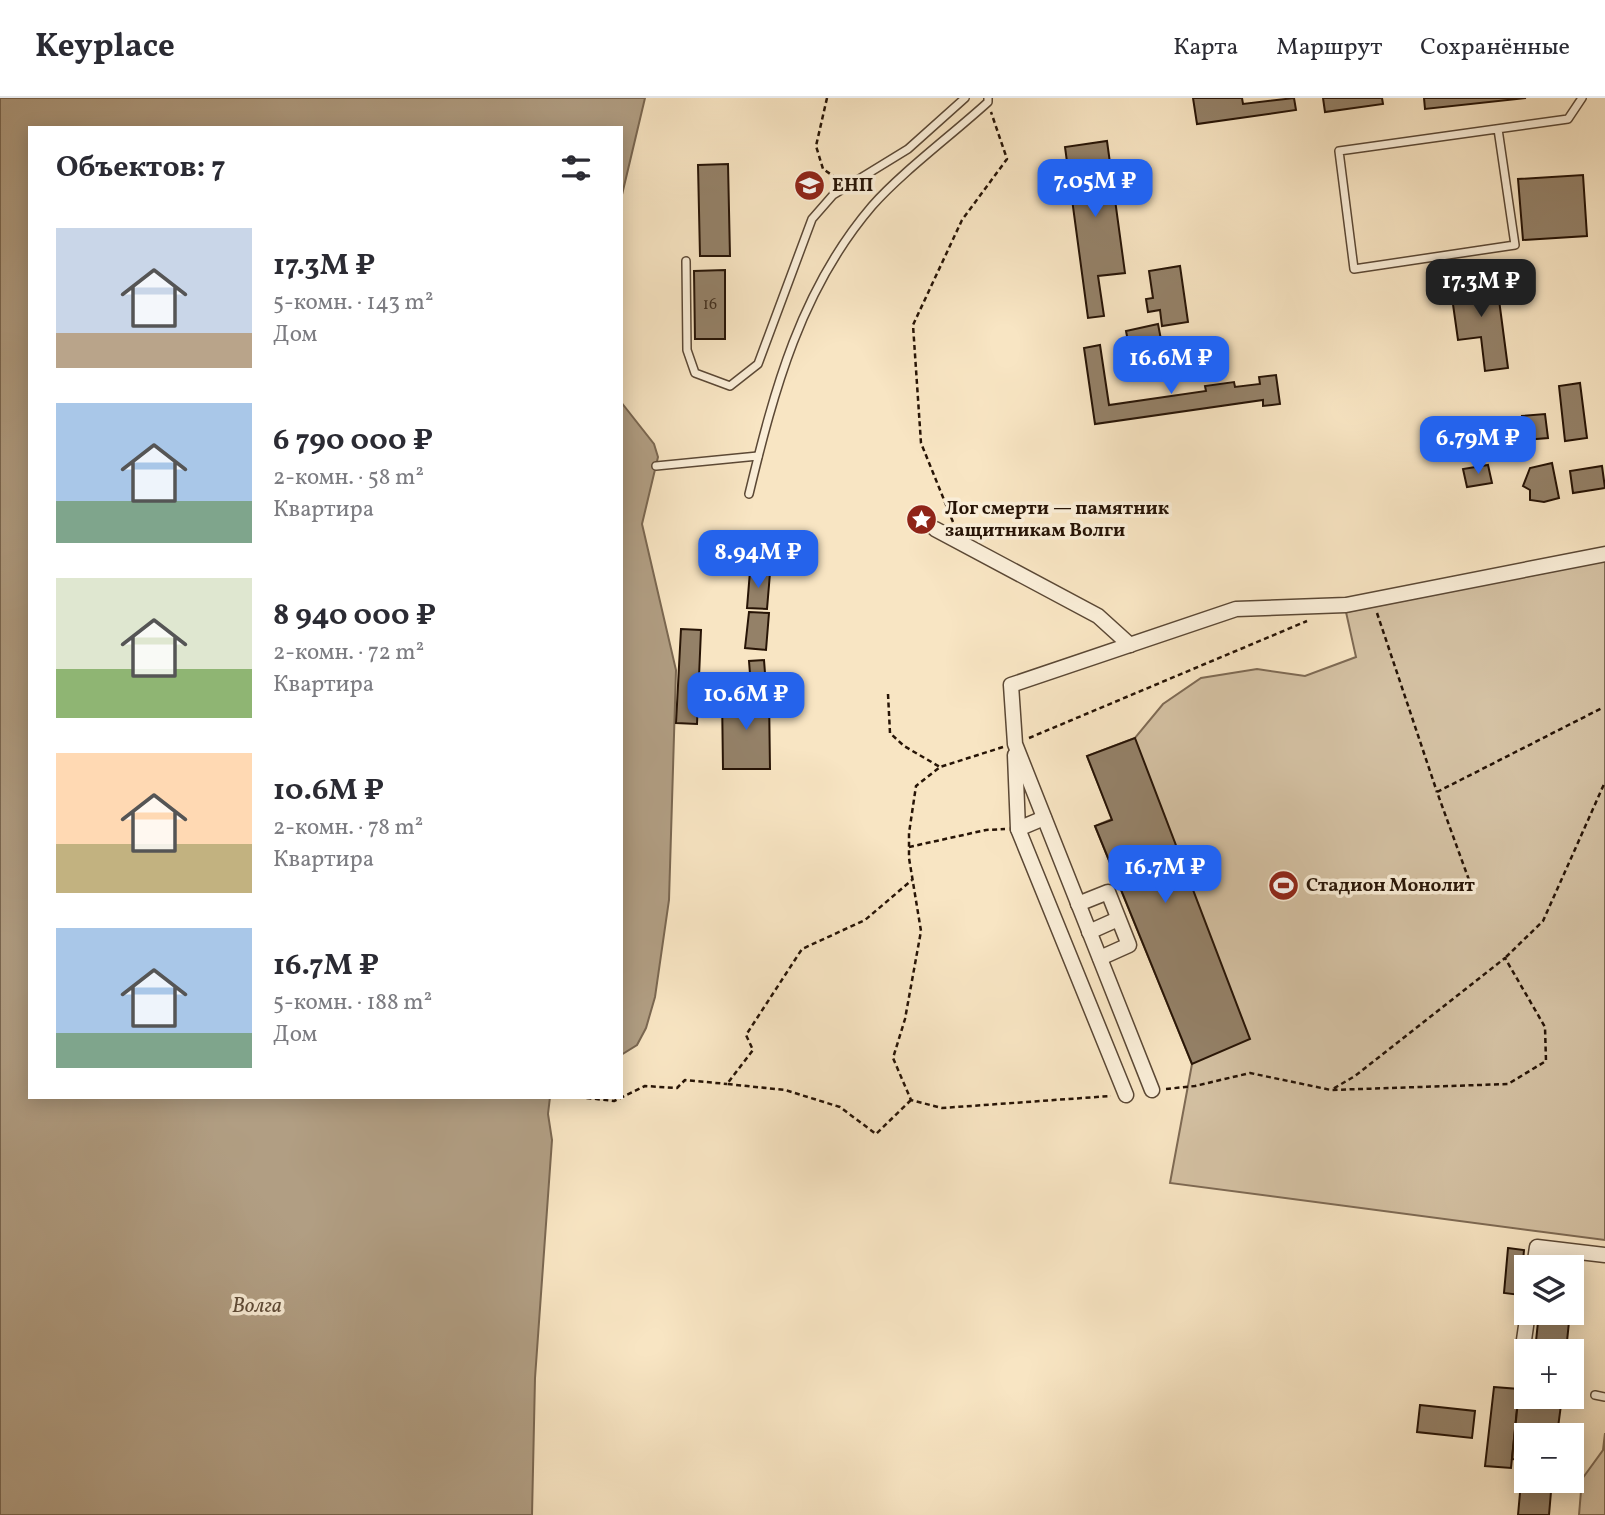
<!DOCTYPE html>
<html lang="ru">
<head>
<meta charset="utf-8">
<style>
  :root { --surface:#fff; --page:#f7f7f7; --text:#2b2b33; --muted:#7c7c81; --line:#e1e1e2; --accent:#2563eb }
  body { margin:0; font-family:Vollkorn,serif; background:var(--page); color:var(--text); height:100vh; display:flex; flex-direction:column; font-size:26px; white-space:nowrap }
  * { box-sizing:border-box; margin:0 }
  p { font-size:23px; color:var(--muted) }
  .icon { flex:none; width:38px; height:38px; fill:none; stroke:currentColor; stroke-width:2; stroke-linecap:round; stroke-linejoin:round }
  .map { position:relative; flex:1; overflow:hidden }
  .side { position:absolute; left:28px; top:28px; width:595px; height:973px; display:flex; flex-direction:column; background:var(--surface); border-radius:0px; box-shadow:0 4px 18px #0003 }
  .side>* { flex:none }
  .controls { position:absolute; left:1514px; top:1157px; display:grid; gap:14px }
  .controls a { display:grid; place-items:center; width:70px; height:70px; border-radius:0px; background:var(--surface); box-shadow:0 4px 18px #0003; font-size:35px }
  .price { position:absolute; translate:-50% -60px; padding:0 16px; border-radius:14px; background:var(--accent); color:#fff; font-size:23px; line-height:46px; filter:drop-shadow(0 2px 4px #0008) }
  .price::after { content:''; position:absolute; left:50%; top:42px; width:21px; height:16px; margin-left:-10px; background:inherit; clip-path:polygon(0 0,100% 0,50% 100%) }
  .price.active { background:#222; color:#fff }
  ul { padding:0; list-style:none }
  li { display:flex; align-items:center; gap:21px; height:175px; padding:0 28px }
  li span { display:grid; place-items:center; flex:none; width:196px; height:140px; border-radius:0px; color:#555 }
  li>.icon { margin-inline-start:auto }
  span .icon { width:84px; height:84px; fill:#fffc; stroke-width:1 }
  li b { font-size:30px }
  h2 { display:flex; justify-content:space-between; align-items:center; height:84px; padding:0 28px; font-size:30px }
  header { display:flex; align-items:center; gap:42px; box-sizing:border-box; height:98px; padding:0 35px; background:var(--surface); border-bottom:2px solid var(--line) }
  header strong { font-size:33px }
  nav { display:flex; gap:38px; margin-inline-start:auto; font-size:24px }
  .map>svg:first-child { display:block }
  .green { fill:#d4c1a3; stroke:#7e6a54; stroke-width:2 }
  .water { fill:#b19e83; stroke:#7a6751; stroke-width:2 }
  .building { fill:#948168; stroke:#271406; stroke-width:2 }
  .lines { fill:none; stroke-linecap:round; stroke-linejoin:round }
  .lane-casing { stroke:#5b4835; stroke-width:10 }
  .street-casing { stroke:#5b4835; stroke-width:17 }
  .path { stroke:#271406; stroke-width:2.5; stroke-dasharray:5 3.5; stroke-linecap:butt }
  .lane { stroke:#faeed8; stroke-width:7 }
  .street { stroke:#faeed8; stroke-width:14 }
  .labels { text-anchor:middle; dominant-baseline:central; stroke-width:7; stroke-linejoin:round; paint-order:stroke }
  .number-label { font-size:16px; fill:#422f1e }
  .poi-label { font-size:19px; font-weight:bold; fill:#271406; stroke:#faeed8; text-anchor:start }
  .water-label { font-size:21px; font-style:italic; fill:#5e4b38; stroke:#faeed8 }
</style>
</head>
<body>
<header>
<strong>Keyplace</strong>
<nav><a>Карта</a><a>Маршрут</a><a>Сохранённые</a></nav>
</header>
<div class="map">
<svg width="1605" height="1417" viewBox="0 0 1605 1417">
  <rect width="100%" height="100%" fill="#f8e5c3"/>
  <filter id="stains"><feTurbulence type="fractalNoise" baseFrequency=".00286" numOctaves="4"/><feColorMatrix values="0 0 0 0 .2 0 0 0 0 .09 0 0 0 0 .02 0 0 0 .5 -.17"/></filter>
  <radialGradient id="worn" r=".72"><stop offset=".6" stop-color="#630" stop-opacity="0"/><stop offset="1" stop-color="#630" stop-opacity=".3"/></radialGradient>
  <g class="green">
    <polygon points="1605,463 1605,1142 1170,1085 1192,966 1095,728 1112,721 1087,658 1135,640 1163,606 1201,580 1257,571 1305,578 1356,559 1346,514"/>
    <polygon points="1605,1335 1605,1417 1579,1417 1582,1381 1603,1352"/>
  </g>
  <g class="water">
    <polygon points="0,0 645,0 621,101 621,30 30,30 30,999 550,999 548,1016 552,1042 535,1280 532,1417 0,1417"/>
    <polygon points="621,304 654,346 658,359 642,426 676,572 669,802 655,899 646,930 637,947 621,957"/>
  </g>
  <g class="building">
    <polygon points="1193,0 1242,0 1243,6 1294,0 1296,12 1197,26"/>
    <polygon points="1323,0 1382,0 1383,6 1325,14"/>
    <polygon points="1424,0 1526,0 1425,11"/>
    <polygon points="1107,43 1125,175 1098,178 1104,218 1088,220 1065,49"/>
    <polygon points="728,66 730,158 700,158 698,67"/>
    <polygon points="1583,77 1587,138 1523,142 1518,81"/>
    <polygon points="1180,168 1188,224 1162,228 1160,212 1148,214 1146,201 1153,200 1149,173"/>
    <polygon points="725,172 725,241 695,241 694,173"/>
    <polygon points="1496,179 1508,270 1485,273 1481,239 1458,242 1450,185"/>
    <polygon points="1158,226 1164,257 1132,264 1126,233"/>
    <polygon points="1100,247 1109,307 1206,293 1205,288 1234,284 1235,289 1260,286 1259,279 1276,277 1280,306 1263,308 1263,302 1095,326 1084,250"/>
    <polygon points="1580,285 1587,340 1565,343 1559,288"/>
    <polygon points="1545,316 1548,340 1524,342 1522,318"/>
    <polygon points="1552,365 1559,400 1544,404 1530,402 1530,392 1523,388 1530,370"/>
    <polygon points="1488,367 1492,385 1467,389 1463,371"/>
    <polygon points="1602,368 1605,390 1573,395 1570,373"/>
    <polygon points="750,473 770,475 767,511 747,510"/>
    <polygon points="749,514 769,515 766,552 745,550"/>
    <polygon points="681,531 701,532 697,626 676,625"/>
    <polygon points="764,562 766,588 751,589 749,563"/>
    <polygon points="722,596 769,596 770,671 723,671"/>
    <polygon points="1135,640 1250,941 1192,966 1095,728 1112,722 1087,658"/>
    <polygon points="1508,1150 1524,1152 1520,1197 1504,1195"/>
    <polygon points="1545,1157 1576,1160 1572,1203 1572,1169 1543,1169"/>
    <polygon points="1539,1214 1570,1214 1566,1253 1535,1253"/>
    <polygon points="1494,1289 1519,1291 1511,1370 1485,1368"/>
    <polygon points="1530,1298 1562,1298 1561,1307 1530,1304"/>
    <polygon points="1518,1303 1561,1307 1557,1337 1526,1337 1526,1362 1512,1361"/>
    <polygon points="1420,1307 1475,1313 1472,1340 1417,1334"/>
    <polygon points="1523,1362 1526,1362 1526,1382 1552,1382 1549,1417 1518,1417"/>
  </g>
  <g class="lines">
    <defs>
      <g id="lane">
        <polyline points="1498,31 1515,147 1354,171 1339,53 1568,21 1582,0"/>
        <polyline points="686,163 687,252 695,275 730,288 758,266 812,121 833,97 908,51 965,0"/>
        <polyline points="656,368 758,358"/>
        <path d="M749,396c25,-104 52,-205 123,-288 30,-34 81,-72 116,-104v-4"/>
        <polyline points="1595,1297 1605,1299"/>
      </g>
      <g id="street">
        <polyline points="935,431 1098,518 1130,547"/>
        <polyline points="1015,657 1018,731 1126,997"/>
        <polyline points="1018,731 1044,720"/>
        <polyline points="1078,806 1108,794 1129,847 1100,860"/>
        <polyline points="1089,834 1118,821"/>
        <polyline points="1152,992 1015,646 1011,587 1236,511 1346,507 1605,456"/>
        <polyline points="1534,1169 1537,1149 1605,1157"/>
        <polyline points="1523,1249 1528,1214"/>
      </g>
    </defs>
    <use href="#lane" class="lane-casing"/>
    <use href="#street" class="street-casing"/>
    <g class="path">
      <polyline points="827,0 816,48 823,71 839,82"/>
      <polyline points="953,424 921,345 913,227 962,122 1007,61 991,14"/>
      <polyline points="1377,515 1437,694"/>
      <polyline points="888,596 890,635 904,648 940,669"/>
      <polyline points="1029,640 1307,523"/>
      <polyline points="1003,649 940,669 916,688 909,735 909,760 921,833 905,921 893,960 911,1002 942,1010 1111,998"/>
      <polyline points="909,749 986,732 1005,731"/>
      <polyline points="1469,782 1437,694 1602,610"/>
      <polyline points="1506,859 1543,823 1605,684"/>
      <polyline points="1166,991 1195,988 1250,975 1331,992 1508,986 1546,963 1545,929 1505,860 1355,978 1331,992"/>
      <polyline points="578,999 614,1003 645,988 677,990 685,982 727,986"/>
      <polyline points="911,1002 876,1036 840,1009 785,992 727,986 753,952 746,937 802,851 865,822 912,782"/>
    </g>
    <use href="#lane" class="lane"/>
    <use href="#street" class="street"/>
  </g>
  <defs>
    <symbol id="school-disc" viewBox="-11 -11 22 22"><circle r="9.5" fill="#8f2418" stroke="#faeed8"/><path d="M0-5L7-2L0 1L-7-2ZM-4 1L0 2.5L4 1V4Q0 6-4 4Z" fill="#fff"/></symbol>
    <symbol id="sight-disc" viewBox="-11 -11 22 22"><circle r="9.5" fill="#8f2418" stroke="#faeed8"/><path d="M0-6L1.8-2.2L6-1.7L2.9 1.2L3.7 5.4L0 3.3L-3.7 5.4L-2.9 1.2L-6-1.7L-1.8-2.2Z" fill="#fff"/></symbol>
    <symbol id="stadium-disc" viewBox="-11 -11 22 22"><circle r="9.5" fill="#8f2418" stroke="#faeed8"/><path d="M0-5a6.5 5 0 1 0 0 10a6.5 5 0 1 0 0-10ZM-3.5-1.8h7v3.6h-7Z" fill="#fff"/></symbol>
  </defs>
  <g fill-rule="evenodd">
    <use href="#school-disc" x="792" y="70" width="35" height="35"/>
    <use href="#sight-disc" x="904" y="404" width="35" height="35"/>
    <use href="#stadium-disc" x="1266" y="770" width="35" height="35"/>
  </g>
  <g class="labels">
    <g class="number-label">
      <text x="710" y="207">16</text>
    </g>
    <g class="poi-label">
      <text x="832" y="88">ЕНП</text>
      <text x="945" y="411">Лог смерти — памятник<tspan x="945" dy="22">защитникам Волги</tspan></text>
      <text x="1306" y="788">Стадион Монолит</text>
    </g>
    <g class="water-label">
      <text x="257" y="1208">Волга</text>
    </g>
  </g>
  <rect width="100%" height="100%" filter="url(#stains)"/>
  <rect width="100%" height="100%" fill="url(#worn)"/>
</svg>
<div class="controls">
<a><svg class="icon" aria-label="layers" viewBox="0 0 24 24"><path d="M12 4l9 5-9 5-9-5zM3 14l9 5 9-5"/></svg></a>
<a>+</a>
<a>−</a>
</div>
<b class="price" style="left:1095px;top:121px">7.05M ₽</b>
<b class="price active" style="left:1481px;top:221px">17.3M ₽</b>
<b class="price" style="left:1171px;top:298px">16.6M ₽</b>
<b class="price" style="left:1478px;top:378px">6.79M ₽</b>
<b class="price" style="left:758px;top:492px">8.94M ₽</b>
<b class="price" style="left:746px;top:634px">10.6M ₽</b>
<b class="price" style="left:1165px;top:807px">16.7M ₽</b>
<section class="side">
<h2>Объектов: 7<svg class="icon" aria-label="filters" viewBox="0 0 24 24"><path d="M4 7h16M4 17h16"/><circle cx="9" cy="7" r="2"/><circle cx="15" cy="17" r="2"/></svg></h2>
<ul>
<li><span style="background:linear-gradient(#c9d6e8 75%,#b9a48a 0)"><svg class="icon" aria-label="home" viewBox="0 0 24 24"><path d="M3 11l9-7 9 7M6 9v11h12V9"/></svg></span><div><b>17.3M ₽</b><p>5-комн. · 143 m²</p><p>Дом</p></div></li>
<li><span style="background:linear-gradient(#a9c7e8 70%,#7fa58c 0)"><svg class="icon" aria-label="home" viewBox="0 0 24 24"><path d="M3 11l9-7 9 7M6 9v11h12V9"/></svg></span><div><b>6 790 000 ₽</b><p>2-комн. · 58 m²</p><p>Квартира</p></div></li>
<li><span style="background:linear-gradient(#dfe7d0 65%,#8fb573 0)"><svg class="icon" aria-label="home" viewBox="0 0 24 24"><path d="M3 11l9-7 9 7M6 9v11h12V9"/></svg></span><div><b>8 940 000 ₽</b><p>2-комн. · 72 m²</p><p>Квартира</p></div></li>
<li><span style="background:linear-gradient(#ffd9b3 65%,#c2b280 0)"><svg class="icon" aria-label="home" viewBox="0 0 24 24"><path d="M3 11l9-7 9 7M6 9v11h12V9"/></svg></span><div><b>10.6M ₽</b><p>2-комн. · 78 m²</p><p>Квартира</p></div></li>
<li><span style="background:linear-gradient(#a9c7e8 75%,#7fa58c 0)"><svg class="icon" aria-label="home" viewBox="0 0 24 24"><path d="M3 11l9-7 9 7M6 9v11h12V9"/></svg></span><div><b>16.7M ₽</b><p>5-комн. · 188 m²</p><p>Дом</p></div></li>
</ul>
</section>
</div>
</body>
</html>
